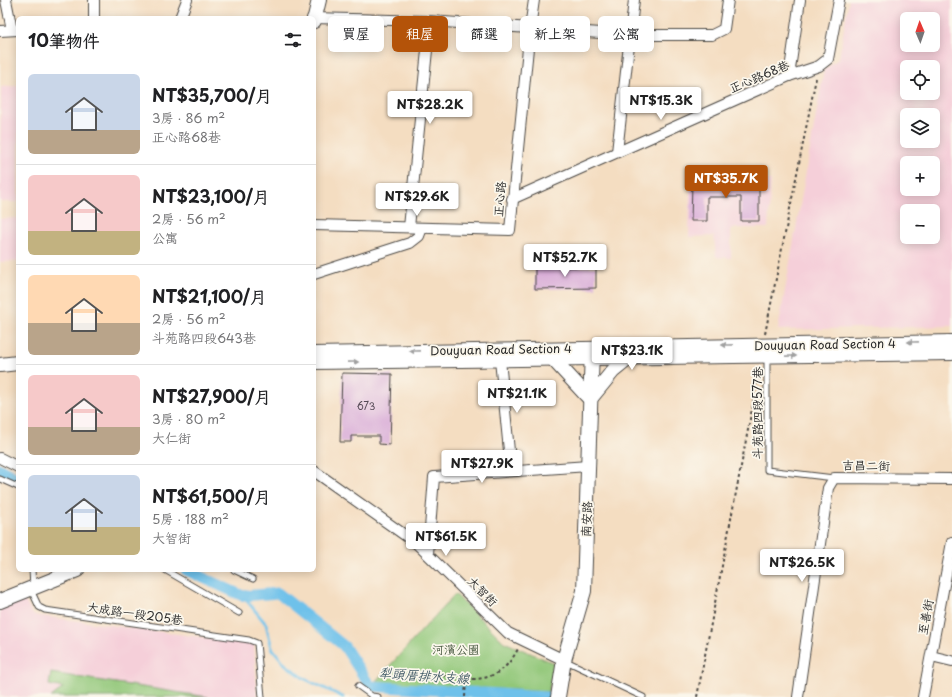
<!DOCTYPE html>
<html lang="zh-TW">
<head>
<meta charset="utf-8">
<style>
  :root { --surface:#fff; --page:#f2f2f2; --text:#202124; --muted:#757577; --line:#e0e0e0; --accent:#b45309 }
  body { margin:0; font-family:"Playpen Sans","LXGW WenKai TC",sans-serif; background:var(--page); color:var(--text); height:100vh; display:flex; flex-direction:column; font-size:15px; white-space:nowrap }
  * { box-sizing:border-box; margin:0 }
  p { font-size:13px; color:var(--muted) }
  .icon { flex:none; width:22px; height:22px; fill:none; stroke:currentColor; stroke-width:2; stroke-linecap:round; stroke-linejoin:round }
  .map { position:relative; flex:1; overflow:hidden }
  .details { position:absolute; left:16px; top:16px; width:300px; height:556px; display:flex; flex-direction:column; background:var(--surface); border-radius:6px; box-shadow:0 2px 10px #0003 }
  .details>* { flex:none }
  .guide { position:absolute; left:328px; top:16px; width:380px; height:36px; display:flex; gap:8px }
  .needle { width:26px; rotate:358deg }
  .fabs { position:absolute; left:900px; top:12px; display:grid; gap:8px }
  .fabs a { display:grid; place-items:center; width:40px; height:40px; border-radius:6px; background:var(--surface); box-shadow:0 2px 10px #0003; font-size:20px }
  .price { position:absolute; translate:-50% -34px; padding:0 9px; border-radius:4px; background:#fff; color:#222; font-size:13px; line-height:26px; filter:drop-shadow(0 1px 2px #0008) }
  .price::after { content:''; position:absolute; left:50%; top:24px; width:12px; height:9px; margin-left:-6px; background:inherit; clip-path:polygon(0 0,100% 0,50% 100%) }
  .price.on { background:var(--accent); color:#fff }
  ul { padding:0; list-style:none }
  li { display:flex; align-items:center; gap:12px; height:100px; padding:0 12px }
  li+li { border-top:1px solid var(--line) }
  li span { display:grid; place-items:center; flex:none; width:112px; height:80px; border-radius:6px; color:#555 }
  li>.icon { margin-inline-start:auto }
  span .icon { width:48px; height:48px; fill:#fffc; stroke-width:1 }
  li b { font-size:17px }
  h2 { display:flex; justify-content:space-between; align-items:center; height:48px; padding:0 12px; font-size:17px }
  .chip { padding:0 14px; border-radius:6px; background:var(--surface); box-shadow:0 2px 10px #0003; font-size:14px; line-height:36px }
  .chip.on { background:var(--accent); color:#fff }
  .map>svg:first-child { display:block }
  .built { fill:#f5cfd9; fill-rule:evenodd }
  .green { fill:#92c779; stroke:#5e7952 }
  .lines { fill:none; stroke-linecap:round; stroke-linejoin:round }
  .stream { stroke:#6ec1ea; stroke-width:3 }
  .canal { stroke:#6ec1ea; stroke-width:11 }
  .building { fill:#d6a6d6 }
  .lane-casing { stroke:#494642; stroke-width:7 }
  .street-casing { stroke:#494642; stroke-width:12 }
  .secondary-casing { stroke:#494642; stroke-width:16 }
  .path { stroke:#494642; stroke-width:2; stroke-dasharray:3 3; stroke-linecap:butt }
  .lane { stroke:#fff; stroke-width:5 }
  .street { stroke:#fff; stroke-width:10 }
  .secondary { stroke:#fff; stroke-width:14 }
  .oneway { fill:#a0a0a0 }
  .labels { text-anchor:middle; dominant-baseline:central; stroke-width:3.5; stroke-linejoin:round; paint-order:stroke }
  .number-label { font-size:10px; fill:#564a56 }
  .street-label { font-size:12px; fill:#2b2b2b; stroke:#fbf7ec }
  .park-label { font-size:12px; fill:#4a5a42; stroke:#fbf7ec }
  .water-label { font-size:13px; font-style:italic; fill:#3f5864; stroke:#fbf7ec }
</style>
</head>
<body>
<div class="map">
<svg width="952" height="697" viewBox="0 0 952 697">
  <rect width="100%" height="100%" fill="#fbf7ec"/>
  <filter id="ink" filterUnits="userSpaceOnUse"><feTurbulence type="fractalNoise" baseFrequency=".025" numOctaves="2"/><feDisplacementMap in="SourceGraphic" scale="8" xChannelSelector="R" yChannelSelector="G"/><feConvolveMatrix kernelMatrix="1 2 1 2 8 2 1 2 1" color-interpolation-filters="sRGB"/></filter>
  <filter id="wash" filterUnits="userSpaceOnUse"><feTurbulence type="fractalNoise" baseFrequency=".012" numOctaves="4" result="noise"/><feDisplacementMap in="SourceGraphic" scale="16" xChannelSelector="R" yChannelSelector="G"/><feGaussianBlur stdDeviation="0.9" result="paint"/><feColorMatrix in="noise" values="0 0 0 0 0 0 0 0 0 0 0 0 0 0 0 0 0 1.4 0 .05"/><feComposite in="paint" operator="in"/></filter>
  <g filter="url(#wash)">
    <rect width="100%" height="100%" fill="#f4ddc1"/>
    <g class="built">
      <path d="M849,0h103v326l-174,4 46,-260 15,-12zM907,19h26v26h-26zM907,67h26v26h-26zM907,115h26v26h-26zM907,163h26v26h-26zM907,211h26v26h-26z"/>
      <polygon points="18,86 18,202 0,202 1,87"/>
      <polygon points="690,180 771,180 768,228 731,228 731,258 716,257 714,236 689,237"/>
      <polygon points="18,218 18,261 0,262 0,219"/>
      <polygon points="23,598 33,615 254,644 257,697 0,697 0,607"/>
    </g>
    <g class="green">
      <polygon points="455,594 504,642 556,664 548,692 375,682"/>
      <polygon points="51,673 208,697 51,697 63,688 49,685"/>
    </g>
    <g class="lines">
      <polyline class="stream" points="243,596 266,624 272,648 285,664 305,679 343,697"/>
      <g class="canal">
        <polyline points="0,469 18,479"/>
        <polyline points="186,570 243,596 278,593 344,646 370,686 547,697"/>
      </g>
    </g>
    <g id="blocks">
      <g class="building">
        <polygon points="692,184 759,184 759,221 741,221 741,197 707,197 707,221 691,221"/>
        <polygon points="535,267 596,267 596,288 535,289"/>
        <polygon points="342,373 392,374 390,445 379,444 379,436 351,436 351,442 340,442"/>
      </g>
    </g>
  </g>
  <g filter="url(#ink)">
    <use href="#blocks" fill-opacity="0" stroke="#494642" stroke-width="1"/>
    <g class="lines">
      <defs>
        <g id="lane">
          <polyline points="767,357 767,470 834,478"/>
          <polyline points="0,479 18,487"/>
          <polyline points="32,570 33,587"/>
          <polyline points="165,570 239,613"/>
          <polyline points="234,570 253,579"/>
          <polyline points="31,590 39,607 45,610 249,640 257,643 262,697"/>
          <polyline points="566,661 643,697"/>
          <polyline points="358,686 372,696 378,697"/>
        </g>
        <g id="street">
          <polyline points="6,0 12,30"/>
          <polyline points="94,18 94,0"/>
          <polyline points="180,18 187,0"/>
          <polyline points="312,18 430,21 629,35 712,35 724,29 728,0"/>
          <polyline points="0,31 18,30"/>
          <polyline points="789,76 800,0"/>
          <polyline points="617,152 634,0"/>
          <polyline points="512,199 789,76 819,66 828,59 839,0"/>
          <polyline points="314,225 510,230 530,28 534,0"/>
          <polyline points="409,227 430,21"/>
          <polyline points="314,274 410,243 419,236 422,228"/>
          <polyline points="500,360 511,471"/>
          <polyline points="0,458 18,467"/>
          <polyline points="314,471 416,543 508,633 564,660"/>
          <polyline points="428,554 434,477 588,466"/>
          <polyline points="931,656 952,661"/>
          <polyline points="798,697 828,488 834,478 952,479"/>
          <polyline points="923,697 952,542"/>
        </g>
        <g id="secondary">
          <polyline points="314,21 319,0"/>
          <polyline points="314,354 952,342"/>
          <polyline points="553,359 590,399 613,371 629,358"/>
          <polyline points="314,362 952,353"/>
          <polyline points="0,365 18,363"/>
          <polyline points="0,601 77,570"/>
          <polyline points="558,697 564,660 584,591 592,350"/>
        </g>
      </defs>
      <use href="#lane" class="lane-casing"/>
      <use href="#street" class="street-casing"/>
      <use href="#secondary" class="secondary-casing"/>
      <g class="path">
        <polyline points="765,334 816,78"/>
        <path d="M437,674c36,8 63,11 82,-27"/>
        <polyline points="465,697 466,680"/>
        <polyline points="697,697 759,372"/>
      </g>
      <use href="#lane" class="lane"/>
      <use href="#street" class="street"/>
      <use href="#secondary" class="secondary"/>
    </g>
    <defs><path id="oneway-solid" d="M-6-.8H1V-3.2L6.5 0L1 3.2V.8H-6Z"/></defs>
    <g class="oneway">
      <use href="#oneway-solid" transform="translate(913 342) rotate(179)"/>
      <use href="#oneway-solid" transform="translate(727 345) rotate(179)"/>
      <use href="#oneway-solid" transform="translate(415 351) rotate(179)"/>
      <use href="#oneway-solid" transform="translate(791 356) rotate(-1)"/>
      <use href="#oneway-solid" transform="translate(353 362) rotate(-1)"/>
    </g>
  </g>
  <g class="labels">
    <g class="number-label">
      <text x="366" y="405">673</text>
    </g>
    <g class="street-label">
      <text transform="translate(759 76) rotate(-23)">正心路68巷</text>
      <text transform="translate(499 199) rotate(-85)">正心路</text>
      <text transform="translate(825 344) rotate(-1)">Douyuan Road Section 4</text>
      <text transform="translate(501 349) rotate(-1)">Douyuan Road Section 4</text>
      <text transform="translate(757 413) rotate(-90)">斗苑路四段577巷</text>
      <text transform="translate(866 465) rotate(1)">吉昌二街</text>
      <text transform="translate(586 519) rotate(-88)">南安路</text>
      <text transform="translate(483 591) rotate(45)">大智街</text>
      <text transform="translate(135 613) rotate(8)">大成路一段205巷</text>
      <text transform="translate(925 617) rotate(-79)">至善街</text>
    </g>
    <g class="park-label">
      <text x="456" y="649">河濱公園</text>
    </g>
    <g class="water-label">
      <text transform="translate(424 675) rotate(4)">犁頭厝排水支線</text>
    </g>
  </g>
</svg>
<div class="fabs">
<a><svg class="needle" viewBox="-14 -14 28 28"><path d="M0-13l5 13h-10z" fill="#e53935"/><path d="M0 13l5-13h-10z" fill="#757577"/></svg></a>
<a><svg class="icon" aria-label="locate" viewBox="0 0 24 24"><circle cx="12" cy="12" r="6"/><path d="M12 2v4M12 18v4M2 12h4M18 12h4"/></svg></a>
<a><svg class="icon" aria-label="layers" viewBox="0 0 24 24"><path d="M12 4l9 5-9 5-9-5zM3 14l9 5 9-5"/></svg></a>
<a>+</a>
<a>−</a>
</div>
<b class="price" style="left:661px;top:121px">NT$15.3K</b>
<b class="price" style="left:430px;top:125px">NT$28.2K</b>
<b class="price on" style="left:726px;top:199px">NT$35.7K</b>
<b class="price" style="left:417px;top:217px">NT$29.6K</b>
<b class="price" style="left:565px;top:278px">NT$52.7K</b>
<b class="price" style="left:632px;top:371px">NT$23.1K</b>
<b class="price" style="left:517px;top:414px">NT$21.1K</b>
<b class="price" style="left:482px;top:484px">NT$27.9K</b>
<b class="price" style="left:446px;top:557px">NT$61.5K</b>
<b class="price" style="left:802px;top:583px">NT$26.5K</b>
<div class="guide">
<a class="chip">買屋</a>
<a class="chip on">租屋</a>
<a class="chip">篩選</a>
<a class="chip">新上架</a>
<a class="chip">公寓</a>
</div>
<section class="details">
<h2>10筆物件<svg class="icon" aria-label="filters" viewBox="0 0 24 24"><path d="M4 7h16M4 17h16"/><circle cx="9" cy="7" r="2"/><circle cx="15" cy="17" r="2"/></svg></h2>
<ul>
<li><span style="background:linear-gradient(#c9d6e8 70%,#b9a48a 0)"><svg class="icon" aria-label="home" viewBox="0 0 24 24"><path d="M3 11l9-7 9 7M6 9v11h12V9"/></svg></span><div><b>NT$35,700/月</b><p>3房 · 86 m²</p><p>正心路68巷</p></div></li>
<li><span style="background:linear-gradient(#f6c9c9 70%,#c2b280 0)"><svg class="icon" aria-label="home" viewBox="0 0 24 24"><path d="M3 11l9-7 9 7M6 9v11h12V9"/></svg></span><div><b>NT$23,100/月</b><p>2房 · 56 m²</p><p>公寓</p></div></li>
<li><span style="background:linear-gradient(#ffd9b3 60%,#b9a48a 0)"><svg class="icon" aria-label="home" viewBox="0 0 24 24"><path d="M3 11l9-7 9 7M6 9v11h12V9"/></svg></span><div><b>NT$21,100/月</b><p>2房 · 56 m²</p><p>斗苑路四段643巷</p></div></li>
<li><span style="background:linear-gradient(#f6c9c9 65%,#b9a48a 0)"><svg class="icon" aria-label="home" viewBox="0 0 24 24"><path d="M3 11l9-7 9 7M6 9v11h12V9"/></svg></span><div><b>NT$27,900/月</b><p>3房 · 80 m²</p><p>大仁街</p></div></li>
<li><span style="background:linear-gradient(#c9d6e8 65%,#c2b280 0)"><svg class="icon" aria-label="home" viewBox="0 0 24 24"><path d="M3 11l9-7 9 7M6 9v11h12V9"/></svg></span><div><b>NT$61,500/月</b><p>5房 · 188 m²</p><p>大智街</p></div></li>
</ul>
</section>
</div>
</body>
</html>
